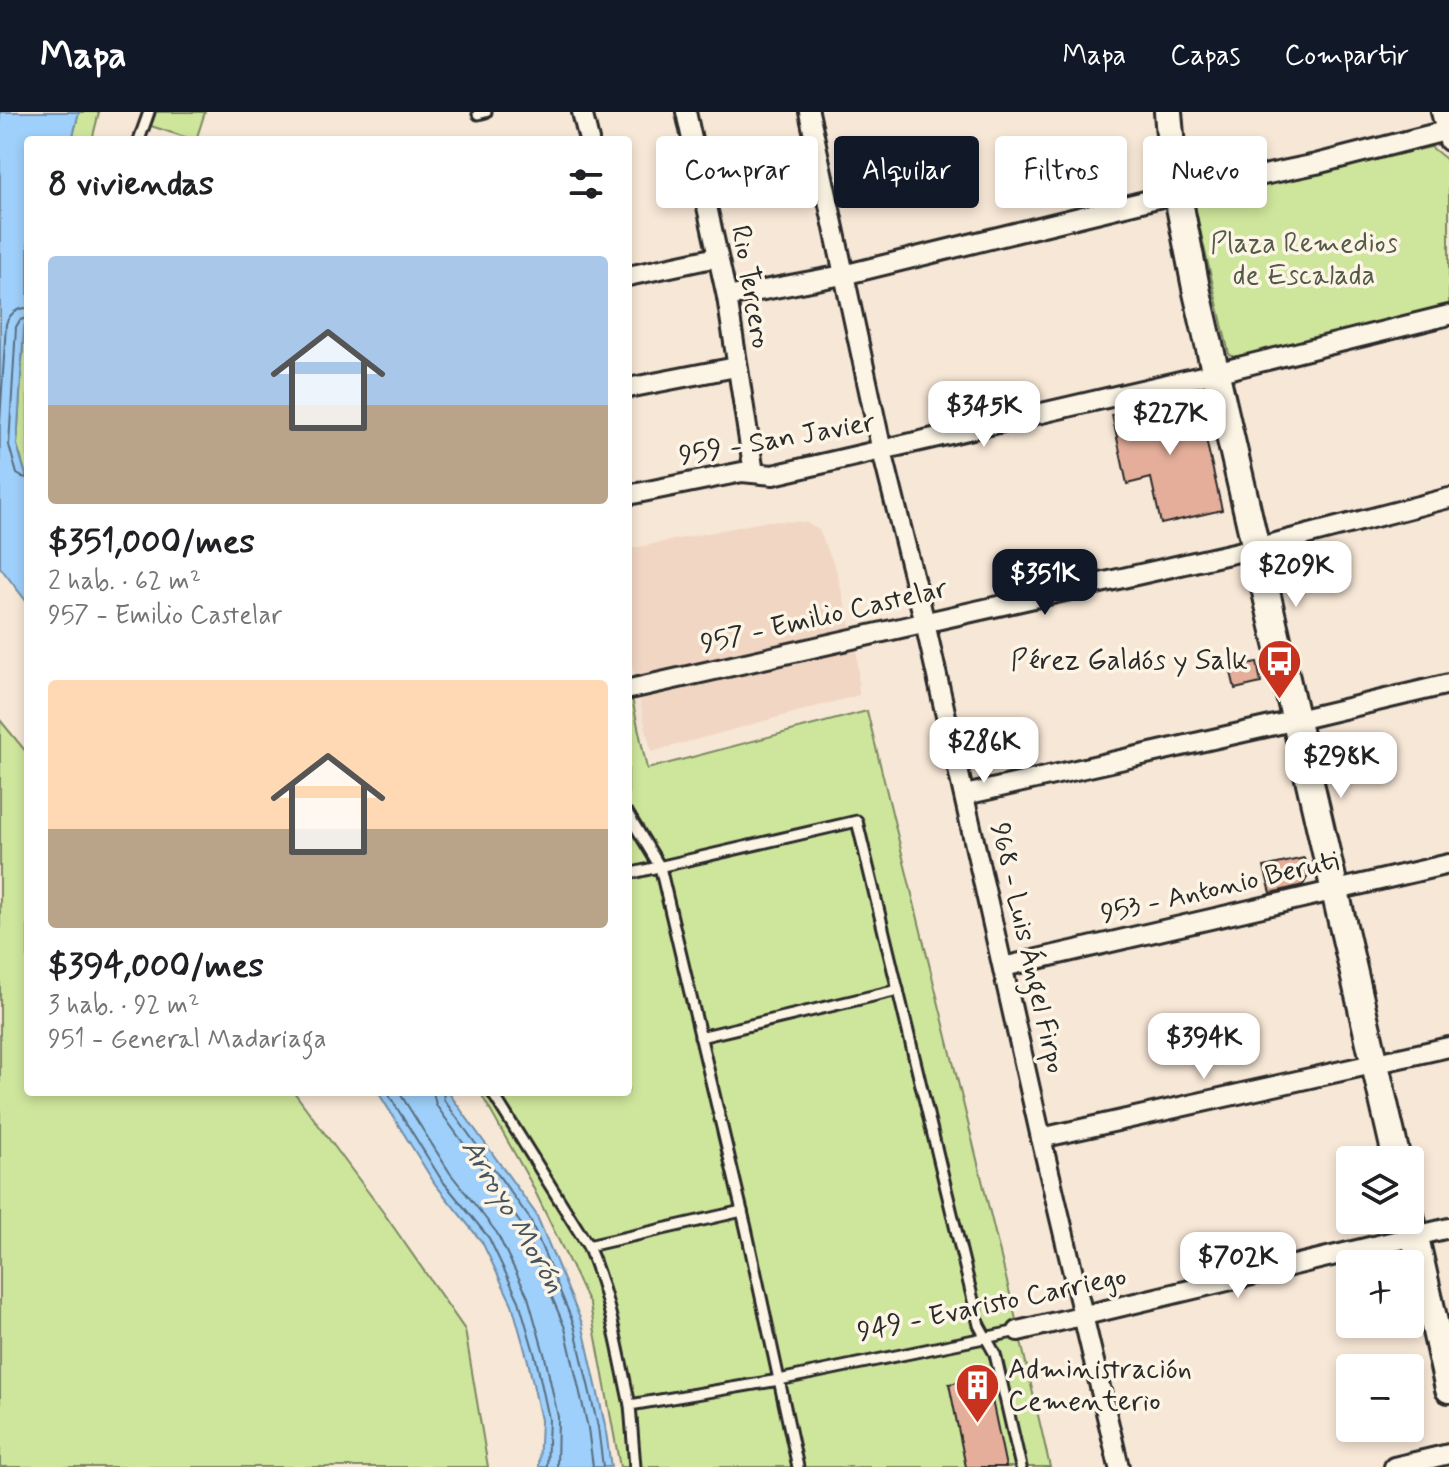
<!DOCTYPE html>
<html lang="es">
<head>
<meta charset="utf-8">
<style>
  :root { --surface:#fff; --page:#f2f2f2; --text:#202124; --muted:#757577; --accent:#111827 }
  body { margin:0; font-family:Mynerve,sans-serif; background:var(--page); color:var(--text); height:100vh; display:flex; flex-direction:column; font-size:30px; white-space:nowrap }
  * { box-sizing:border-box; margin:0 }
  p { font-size:26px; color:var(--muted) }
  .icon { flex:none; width:44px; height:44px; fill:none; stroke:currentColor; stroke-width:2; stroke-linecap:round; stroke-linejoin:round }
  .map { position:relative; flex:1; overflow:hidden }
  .side { position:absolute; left:24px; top:24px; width:608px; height:960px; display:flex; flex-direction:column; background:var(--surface); border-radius:8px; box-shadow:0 4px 12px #0003 }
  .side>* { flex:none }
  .top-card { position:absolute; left:656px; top:24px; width:672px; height:72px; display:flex; gap:16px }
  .tools { position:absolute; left:1336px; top:1034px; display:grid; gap:16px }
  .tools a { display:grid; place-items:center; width:88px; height:88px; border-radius:8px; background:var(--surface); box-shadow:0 4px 12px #0003; font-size:40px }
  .price { position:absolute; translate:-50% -68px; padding:0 18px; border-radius:16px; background:#fff; color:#222; font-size:26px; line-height:52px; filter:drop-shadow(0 2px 4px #0008) }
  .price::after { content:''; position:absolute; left:50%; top:48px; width:24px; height:18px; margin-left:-12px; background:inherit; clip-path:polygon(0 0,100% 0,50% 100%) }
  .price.on { background:var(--accent); color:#fff }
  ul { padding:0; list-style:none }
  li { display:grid; align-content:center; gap:16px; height:424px; padding:0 24px }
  li span { display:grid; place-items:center; height:248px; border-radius:8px; color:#555 }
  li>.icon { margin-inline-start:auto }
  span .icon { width:144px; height:144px; fill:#fffc; stroke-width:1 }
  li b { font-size:34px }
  h2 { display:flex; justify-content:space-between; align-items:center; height:96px; padding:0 24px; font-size:34px }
  .pill { padding:0 28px; border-radius:8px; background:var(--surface); box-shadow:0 4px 12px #0003; font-size:28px; line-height:72px }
  .pill.on { background:var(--accent); color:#fff }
  header { display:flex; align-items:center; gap:48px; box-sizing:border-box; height:112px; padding:0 40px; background:var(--accent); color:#fff }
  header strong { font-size:38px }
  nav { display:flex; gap:44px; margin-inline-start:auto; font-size:28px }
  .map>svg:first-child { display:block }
  .built { fill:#f1d6c4 }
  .green { fill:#cee69c; stroke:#7c8864; stroke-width:2 }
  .water { fill:#9ed0fb; stroke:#708ea8; stroke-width:2 }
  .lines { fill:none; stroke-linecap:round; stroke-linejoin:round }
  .shore { stroke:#596d7e; stroke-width:2 }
  .building { fill:#e4ae9a; stroke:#2b2b2b; stroke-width:2 }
  .lane-casing { stroke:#2b2b2b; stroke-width:15 }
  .street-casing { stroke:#2b2b2b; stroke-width:24 }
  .secondary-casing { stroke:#2b2b2b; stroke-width:32 }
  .lane { stroke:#fcf5e5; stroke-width:9 }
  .street { stroke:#fcf5e5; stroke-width:18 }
  .secondary { stroke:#fcf5e5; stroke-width:26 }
  .labels { text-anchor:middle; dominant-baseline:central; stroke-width:7; stroke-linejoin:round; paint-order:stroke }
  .park-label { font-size:28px; fill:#545a47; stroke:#fcf5e5 }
  .street-label { font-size:28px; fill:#2b2b2b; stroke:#fcf5e5 }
  .poi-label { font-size:28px; fill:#2b2b2b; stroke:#fcf5e5; text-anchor:end }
  .water-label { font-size:30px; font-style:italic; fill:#48545f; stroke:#fcf5e5 }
</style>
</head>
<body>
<header>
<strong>Mapa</strong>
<nav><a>Mapa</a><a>Capas</a><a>Compartir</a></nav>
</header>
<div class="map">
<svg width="1449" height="1355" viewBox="0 0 1449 1355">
  <rect width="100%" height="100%" fill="#f7e7d6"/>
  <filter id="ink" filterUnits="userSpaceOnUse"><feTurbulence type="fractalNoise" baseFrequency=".0125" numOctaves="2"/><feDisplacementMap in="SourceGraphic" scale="16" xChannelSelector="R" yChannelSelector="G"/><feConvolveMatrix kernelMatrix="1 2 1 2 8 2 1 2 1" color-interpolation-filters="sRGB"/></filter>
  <g filter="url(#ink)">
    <polygon class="built" points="768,409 805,410 819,418 836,457 857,539 859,583 651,640 628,534 628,437"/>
    <g class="green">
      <polygon points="79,0 99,0 92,28 72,28"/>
      <polygon points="156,0 205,0 196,28 194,28 151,14"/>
      <polygon points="1431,35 1446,47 1449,59 1449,195 1241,249 1229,242 1195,96 1201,87"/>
      <polygon points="28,199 28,370 17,333 24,216"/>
      <polygon points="628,577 630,577 647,657 867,599 1010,1182 1050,1355 620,1355 590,1193 530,1069 480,980 628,980"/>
      <polygon points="0,608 28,642 28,980 294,980 383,1100 465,1218 488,1355 0,1355"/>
    </g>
    <g class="water">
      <polygon points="0,0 79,0 72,28 28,28 28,199 24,216 17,333 28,370 28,496 26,489 0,455"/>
      <polygon points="378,980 448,980 536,1102 582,1211 605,1313 611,1355 539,1355 541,1308 528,1249 512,1192 482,1130 435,1072"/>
    </g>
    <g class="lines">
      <g class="shore">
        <polyline points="28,206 20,208 16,215 9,333 17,362 22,365 28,366"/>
        <path d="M0,310l6,-98c4,-11 11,-16 22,-16"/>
        <polyline points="387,980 441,1067 489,1126 519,1189 536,1247 549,1307 547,1355"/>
        <polyline points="399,980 450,1061 497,1121 528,1185 545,1245 558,1305 557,1355"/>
        <polyline points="433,980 436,993 521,1112 565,1216 588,1316 593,1355"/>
        <polyline points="443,980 444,988 530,1107 574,1213 598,1315 603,1355"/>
      </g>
    </g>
    <g class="building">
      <polygon points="1196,283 1222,398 1161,412 1151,366 1127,372 1112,303"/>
      <polygon points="1257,550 1261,571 1235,577 1230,556"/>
      <polygon points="1304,746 1308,764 1303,773 1271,781 1264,755"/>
      <polygon points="987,1264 1006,1355 966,1355 949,1272"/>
    </g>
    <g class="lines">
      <defs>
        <g id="lane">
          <polyline points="478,2 486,0"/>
          <polyline points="139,28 149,0"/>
          <polyline points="628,702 660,755 746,1116 798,1355"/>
          <polyline points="628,762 857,709 979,1213 995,1242 1021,1355"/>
          <polyline points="700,925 898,878"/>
          <path d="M492,980l96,154c22,51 30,105 42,159"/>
          <polyline points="588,1134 742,1099"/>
          <polyline points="635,1355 630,1293 779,1268 1018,1219"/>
        </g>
        <g id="street">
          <polyline points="582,0 589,28"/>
          <polyline points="686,0 727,185 754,361"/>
          <polyline points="809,0 882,339 925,511 1041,1026 1119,1355"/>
          <polyline points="1441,0 1449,29"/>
          <polyline points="628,164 717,145"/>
          <polyline points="727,185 843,163 1178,81 1316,52 1449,18"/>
          <polyline points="628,276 736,255"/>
          <polyline points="628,383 742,360 773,363 1215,261 1449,203"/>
          <polyline points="630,577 1256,436 1449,386"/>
          <polyline points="965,683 1297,608 1449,572"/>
          <polyline points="1003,855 1449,752"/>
          <polyline points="1041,1026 1449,935"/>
          <polyline points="1018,1219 1449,1116"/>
          <polyline points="1394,1355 1449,1342"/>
        </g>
        <g id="secondary">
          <polyline points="1168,0 1173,59 1196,176 1397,1048"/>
          <polyline points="1410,1103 1449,1277"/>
        </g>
      </defs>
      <use href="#lane" class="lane-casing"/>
      <use href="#street" class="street-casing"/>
      <use href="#secondary" class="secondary-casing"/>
      <use href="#lane" class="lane"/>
      <use href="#street" class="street"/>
      <use href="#secondary" class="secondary"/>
    </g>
  </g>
  <defs>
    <symbol id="bus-pin" viewBox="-11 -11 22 30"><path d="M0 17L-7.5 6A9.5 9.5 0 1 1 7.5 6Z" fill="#c8321e" stroke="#fcf5e5"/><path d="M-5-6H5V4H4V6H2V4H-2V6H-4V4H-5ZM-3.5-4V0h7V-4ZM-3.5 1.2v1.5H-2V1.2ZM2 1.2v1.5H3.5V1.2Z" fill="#fff"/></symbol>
    <symbol id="building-pin" viewBox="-11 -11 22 30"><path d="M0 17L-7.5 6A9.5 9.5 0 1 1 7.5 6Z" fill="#c8321e" stroke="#fcf5e5"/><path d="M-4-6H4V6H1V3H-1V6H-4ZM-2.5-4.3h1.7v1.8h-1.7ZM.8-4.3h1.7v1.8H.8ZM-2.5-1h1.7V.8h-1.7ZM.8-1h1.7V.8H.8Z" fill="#fff"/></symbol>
  </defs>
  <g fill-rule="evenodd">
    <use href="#bus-pin" x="1254" y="524" width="51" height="69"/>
    <use href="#building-pin" x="952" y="1248" width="51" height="69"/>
  </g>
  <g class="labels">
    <g class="park-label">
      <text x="1304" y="132">Plaza Remedios<tspan x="1304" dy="32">de Escalada</tspan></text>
    </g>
    <g class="street-label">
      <text transform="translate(750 175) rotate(80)">Rio Tercero</text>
      <text transform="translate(777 328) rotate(-10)">959 - San Javier</text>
      <text transform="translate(824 505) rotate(-13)">957 - Emilio Castelar</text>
      <text transform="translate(1220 776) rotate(-13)">953 - Antonio Beruti</text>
      <text transform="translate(1027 836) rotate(77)">968 - Luis Ángel Firpo</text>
      <text transform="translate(992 1193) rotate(-12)">949 - Evaristo Carriego</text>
    </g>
    <g class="poi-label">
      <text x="1248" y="549">Pérez Galdós y Salk</text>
      <text x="1008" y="1258" text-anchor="start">Administración<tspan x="1008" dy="32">Cementerio</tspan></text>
    </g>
    <g class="water-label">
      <text transform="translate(513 1104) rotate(59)">Arroyo Morón</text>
    </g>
  </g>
</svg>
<div class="tools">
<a><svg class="icon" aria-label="layers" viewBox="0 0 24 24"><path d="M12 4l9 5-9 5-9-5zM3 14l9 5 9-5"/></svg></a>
<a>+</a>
<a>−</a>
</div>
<b class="price" style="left:984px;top:337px">$345K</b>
<b class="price" style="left:1170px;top:345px">$227K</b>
<b class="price" style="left:1296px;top:497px">$209K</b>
<b class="price on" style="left:1045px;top:505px">$351K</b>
<b class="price" style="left:984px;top:673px">$286K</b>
<b class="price" style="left:1341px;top:688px">$298K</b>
<b class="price" style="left:1204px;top:969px">$394K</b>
<b class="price" style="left:1238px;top:1188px">$702K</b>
<div class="top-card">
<a class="pill">Comprar</a>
<a class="pill on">Alquilar</a>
<a class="pill">Filtros</a>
<a class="pill">Nuevo</a>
</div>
<section class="side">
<h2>8 viviendas<svg class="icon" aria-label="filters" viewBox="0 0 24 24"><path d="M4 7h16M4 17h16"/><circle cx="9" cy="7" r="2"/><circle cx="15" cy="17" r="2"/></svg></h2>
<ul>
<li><span style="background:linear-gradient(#a9c7e8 60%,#b9a48a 0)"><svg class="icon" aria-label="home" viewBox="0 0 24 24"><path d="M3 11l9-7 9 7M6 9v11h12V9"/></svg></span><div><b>$351,000/mes</b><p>2 hab. · 62 m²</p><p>957 - Emilio Castelar</p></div></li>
<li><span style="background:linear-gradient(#ffd9b3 60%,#b9a48a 0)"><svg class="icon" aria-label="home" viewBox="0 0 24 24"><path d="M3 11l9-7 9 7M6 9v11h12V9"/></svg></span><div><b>$394,000/mes</b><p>3 hab. · 92 m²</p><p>951 - General Madariaga</p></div></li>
</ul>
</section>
</div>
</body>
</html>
